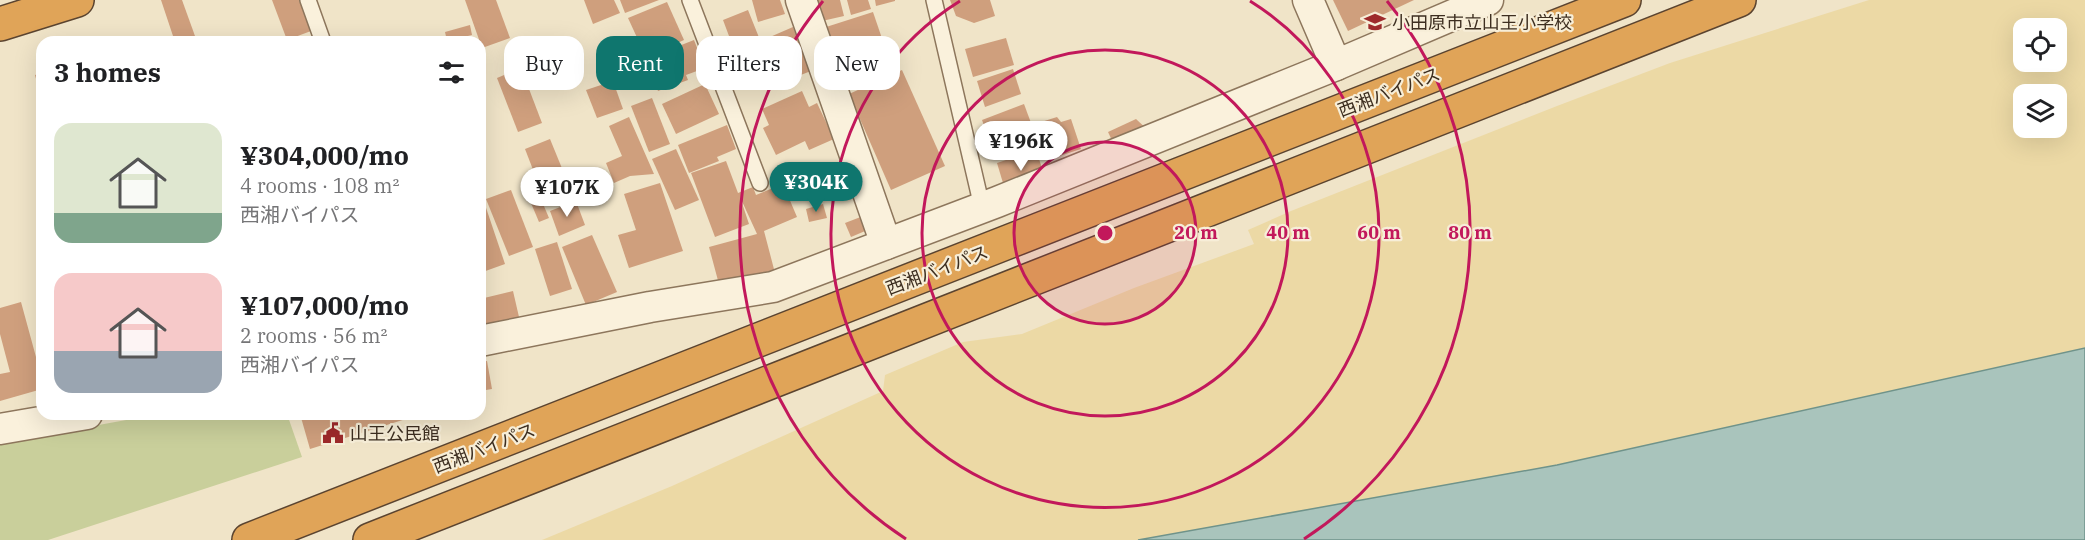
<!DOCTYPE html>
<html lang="en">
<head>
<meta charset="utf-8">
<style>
  :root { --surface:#fff; --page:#f6f6f6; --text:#202124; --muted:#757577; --accent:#0f766e }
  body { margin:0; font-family:"IBM Plex Serif","Noto Sans JP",serif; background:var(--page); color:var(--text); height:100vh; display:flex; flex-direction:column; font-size:22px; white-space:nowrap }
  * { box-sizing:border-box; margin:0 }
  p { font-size:20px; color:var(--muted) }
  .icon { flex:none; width:33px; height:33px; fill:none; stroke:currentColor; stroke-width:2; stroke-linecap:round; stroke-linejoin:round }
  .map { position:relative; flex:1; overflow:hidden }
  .sheet { position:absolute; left:36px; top:36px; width:450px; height:384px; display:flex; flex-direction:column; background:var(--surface); border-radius:18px; box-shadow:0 6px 24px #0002 }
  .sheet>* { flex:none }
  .guide { position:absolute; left:504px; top:36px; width:570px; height:54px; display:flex; gap:12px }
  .buttons { position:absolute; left:2013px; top:18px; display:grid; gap:12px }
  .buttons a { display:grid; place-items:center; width:54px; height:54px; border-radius:12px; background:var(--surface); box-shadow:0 6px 24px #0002; font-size:30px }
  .price { position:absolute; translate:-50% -51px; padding:0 14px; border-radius:21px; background:#fff; color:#222; font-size:20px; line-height:39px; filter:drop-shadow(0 2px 3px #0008) }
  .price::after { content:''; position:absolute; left:50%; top:36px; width:18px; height:14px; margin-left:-9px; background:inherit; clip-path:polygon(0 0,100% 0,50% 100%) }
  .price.active { background:var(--accent); color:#fff }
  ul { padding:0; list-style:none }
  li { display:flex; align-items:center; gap:18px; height:150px; padding:0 18px }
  li span { display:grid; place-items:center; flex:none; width:168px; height:120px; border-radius:18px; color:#555 }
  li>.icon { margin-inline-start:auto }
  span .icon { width:72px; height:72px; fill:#fffc; stroke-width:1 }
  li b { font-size:26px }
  h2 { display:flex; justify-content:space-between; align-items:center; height:72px; padding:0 18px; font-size:26px }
  .chip { padding:0 21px; border-radius:18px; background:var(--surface); box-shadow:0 6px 24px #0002; font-size:21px; line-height:54px }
  .chip.active { background:var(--accent); color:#fff }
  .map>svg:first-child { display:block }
  .green { fill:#c9cf9b }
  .sand { fill:#ecd9a5; fill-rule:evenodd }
  .water { fill:#a9c4bc; stroke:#6f938a; stroke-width:1.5 }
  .building { fill:#cf9f7d }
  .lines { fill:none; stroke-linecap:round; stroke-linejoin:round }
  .lane-casing { stroke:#8d765c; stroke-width:18 }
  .street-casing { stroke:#8d765c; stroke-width:33 }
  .highway-casing { stroke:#5b4430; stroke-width:36 }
  .lane { stroke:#faf1dc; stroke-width:15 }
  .street { stroke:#faf1dc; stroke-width:30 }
  .highway { stroke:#e0a458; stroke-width:33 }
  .ring { fill:none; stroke:#c2185b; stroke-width:3 }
  .labels { text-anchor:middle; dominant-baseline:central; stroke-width:4.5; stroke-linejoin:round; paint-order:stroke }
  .poi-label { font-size:18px; fill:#3d2e20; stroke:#f7eed8; text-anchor:start }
  .street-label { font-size:18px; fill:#3d2e20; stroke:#f7eed8 }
  .centre { fill:#c2185b; stroke:#f7eed8; stroke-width:3 }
  .ring-label { font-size:18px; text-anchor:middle; font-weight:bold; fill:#c2185b; stroke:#f7eed8; stroke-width:4.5; stroke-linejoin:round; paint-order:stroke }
</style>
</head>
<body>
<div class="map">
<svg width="2085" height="540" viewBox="0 0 2085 540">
  <rect width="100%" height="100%" fill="#f0e4c8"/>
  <polygon class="green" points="159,414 287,414 302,457 48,540 0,540 0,443"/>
  <path class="sand" d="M1869,0h216v348l-528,117 -419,75h-596l130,-54 211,-95 2,-16 78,-33 59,-8 112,-46 120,-44 -6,-14 43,-19 266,-105 113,-43zM2024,28h32v34h-32zM2024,94h32v34h-32z"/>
  <polygon class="water" points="2085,348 2085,540 1138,540 1557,465"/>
  <g class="building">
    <polygon points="161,0 182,0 195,36 175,42"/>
    <polygon points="272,0 299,0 311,31 287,40"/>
    <polygon points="465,0 496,0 510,38 482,48"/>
    <polygon points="584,0 614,0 620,13 593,24"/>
    <polygon points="620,0 659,0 625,13"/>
    <polygon points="752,0 780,0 785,14 758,22"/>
    <polygon points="817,0 840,0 844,16 822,21"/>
    <polygon points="847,0 868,0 871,9 851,15"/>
    <polygon points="875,0 895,0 895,1 876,6"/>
    <polygon points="950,0 990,0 995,16 974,23 956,16"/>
    <polygon points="1333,0 1414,0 1348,31"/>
    <polygon points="667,2 684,40 646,57 628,18"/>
    <polygon points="748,10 764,50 738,60 723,20"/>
    <polygon points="873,12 891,65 841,82 823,28"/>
    <polygon points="470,25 472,35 447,41 445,32"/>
    <polygon points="793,27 811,71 780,83 763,40"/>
    <polygon points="1006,38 1014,65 973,77 965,49"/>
    <polygon points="694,40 705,68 686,75 688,80 658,91 646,59"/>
    <polygon points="627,42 642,81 618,90 603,51"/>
    <polygon points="521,68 542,123 518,132 497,78"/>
    <polygon points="1013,69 1021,94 985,107 977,81"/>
    <polygon points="902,70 945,166 891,190 849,94"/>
    <polygon points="42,73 42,98 41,98 35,75"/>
    <polygon points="613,81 623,109 597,118 586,90"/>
    <polygon points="705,84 719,114 676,134 662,104"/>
    <polygon points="802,91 809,107 817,103 834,139 809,150 805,141 776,155 763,128 769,125 762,109"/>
    <polygon points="652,98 670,144 649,152 631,106"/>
    <polygon points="1024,104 1034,131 992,147 982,120"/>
    <polygon points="629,117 654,174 630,176 614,183 606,163 622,156 609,126"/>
    <polygon points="1057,117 1061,122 1071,119 1081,149 1047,160 1035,124"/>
    <polygon points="1136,119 1151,133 1116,149 1108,132"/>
    <polygon points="727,125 736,149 717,157 719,161 689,173 678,145"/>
    <polygon points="550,139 568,183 542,193 525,149"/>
    <polygon points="676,149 699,200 675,210 652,159"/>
    <polygon points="1036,150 1046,180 1006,193 997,163"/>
    <polygon points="726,161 738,193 753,187 756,195 783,184 797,217 764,231 775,273 720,288 709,247 757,234 740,197 749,224 715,237 691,173"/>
    <polygon points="660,183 683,251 629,268 618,235 636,230 624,194"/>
    <polygon points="480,190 505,264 480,273"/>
    <polygon points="511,190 533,247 509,256 486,199"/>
    <polygon points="538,192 549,218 539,222 528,196"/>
    <polygon points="576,201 585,225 559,236 550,211"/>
    <polygon points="823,204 827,218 809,222 806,209"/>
    <polygon points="871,213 877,226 851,237 845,223"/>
    <polygon points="592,235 617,292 586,305 562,247"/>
    <polygon points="557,242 572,289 550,296 535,249"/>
    <polygon points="513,291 519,317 480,327 480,299"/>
    <polygon points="21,302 42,379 42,389 0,401 0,374 10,372 0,334 0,308"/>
    <polygon points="487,361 492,389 480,391 480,362"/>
    <polygon points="300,414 408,414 409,418 310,449"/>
  </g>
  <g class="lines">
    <defs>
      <g id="lane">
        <polyline points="308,0 323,42"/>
        <polyline points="690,0 760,183"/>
        <polyline points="934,0 982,207"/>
      </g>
      <g id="street">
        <polyline points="801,0 886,244"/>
        <polyline points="1308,0 1336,65"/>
        <polyline points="480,341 650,307 773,287 997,202 1336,65 1488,0"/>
        <polyline points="0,429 87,414"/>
      </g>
      <g id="highway">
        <polyline points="0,24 77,0"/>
        <polyline points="249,540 1624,0"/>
        <polyline points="370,540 1739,0"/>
      </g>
    </defs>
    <use href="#lane" class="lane-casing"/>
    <use href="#street" class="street-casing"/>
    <use href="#highway" class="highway-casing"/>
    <use href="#lane" class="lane"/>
    <use href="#street" class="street"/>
    <use href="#highway" class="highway"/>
  </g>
  <circle cx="1105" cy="233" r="91" fill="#c2185b" fill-opacity=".12"/>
  <g class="ring">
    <circle cx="1105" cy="233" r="91"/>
    <circle cx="1105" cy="233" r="183"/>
    <path d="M1250 1A274 274 0 1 1 960 1"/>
    <path d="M906 539A365 365 0 0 1 823 1M1387 1A365 365 0 0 1 1304 539"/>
  </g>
  <defs>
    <symbol id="school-bare" viewBox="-9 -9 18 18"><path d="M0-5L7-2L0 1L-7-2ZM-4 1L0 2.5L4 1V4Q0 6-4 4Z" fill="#9e2a2b" stroke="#f7eed8" stroke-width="2.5" paint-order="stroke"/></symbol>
    <symbol id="civic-bare" viewBox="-9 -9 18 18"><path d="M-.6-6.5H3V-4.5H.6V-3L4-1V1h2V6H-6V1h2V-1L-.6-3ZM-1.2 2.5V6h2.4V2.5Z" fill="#9e2a2b" stroke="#f7eed8" stroke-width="2.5" paint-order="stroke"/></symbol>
  </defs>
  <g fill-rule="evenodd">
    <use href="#school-bare" x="1360" y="7" width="30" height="30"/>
    <use href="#civic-bare" x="318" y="418" width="30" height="30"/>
  </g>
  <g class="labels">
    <g class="poi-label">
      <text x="1392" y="22">小田原市立山王小学校</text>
      <text x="350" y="433">山王公民館</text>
    </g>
    <g class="street-label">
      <text transform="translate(1389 92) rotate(-21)">西湘バイパス</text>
      <text transform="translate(937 270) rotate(-21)">西湘バイパス</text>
      <text transform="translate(484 448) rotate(-21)">西湘バイパス</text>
    </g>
  </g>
  <circle cx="1105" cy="233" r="9" class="centre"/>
  <g class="ring-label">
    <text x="1196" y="239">20 m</text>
    <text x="1288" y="239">40 m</text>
    <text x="1379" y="239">60 m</text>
    <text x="1470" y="239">80 m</text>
  </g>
</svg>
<div class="buttons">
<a><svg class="icon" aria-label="locate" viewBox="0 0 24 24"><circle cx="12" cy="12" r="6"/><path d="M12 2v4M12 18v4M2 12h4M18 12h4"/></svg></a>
<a><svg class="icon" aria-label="layers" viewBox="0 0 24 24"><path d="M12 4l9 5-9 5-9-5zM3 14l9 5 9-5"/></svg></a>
</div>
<b class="price" style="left:1021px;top:172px">¥196K</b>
<b class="price active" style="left:816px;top:213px">¥304K</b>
<b class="price" style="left:567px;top:218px">¥107K</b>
<div class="guide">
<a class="chip">Buy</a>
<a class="chip active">Rent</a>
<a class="chip">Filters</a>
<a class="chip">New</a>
</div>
<section class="sheet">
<h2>3 homes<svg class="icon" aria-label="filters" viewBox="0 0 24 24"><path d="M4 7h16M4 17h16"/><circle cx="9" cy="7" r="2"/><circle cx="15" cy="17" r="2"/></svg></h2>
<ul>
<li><span style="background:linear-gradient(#dfe7d0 75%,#7fa58c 0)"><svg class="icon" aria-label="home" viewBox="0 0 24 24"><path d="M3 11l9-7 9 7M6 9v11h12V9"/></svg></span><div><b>¥304,000/mo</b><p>4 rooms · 108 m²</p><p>西湘バイパス</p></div></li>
<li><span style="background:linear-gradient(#f6c9c9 65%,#9aa5b1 0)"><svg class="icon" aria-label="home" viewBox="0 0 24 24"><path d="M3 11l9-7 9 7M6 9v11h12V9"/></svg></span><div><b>¥107,000/mo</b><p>2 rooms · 56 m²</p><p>西湘バイパス</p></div></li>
</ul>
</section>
</div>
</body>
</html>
